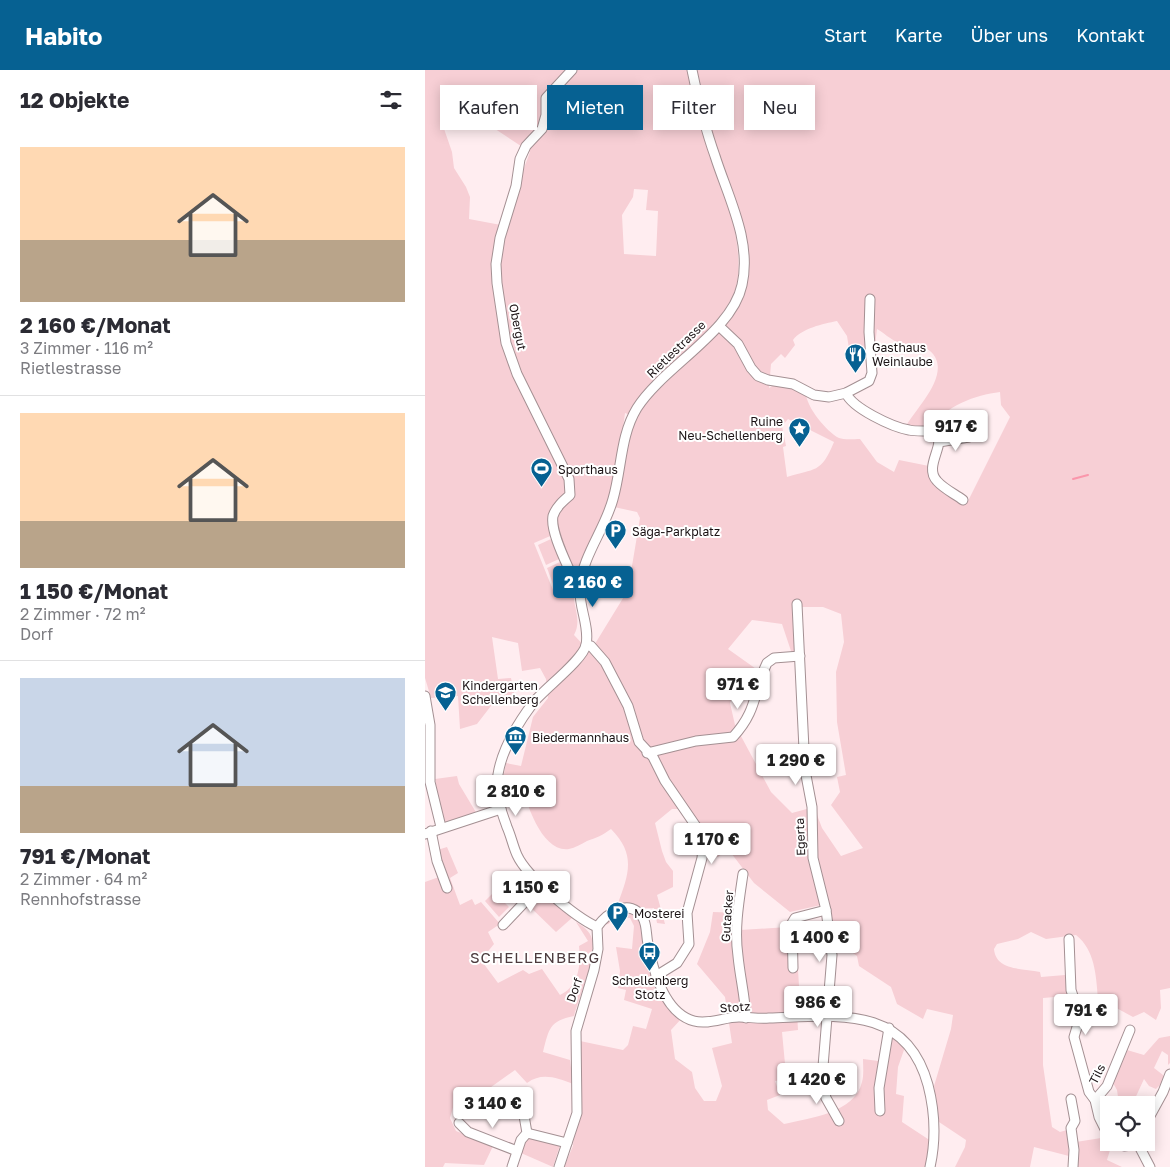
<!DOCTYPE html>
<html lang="de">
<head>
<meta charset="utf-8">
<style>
  :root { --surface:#fff; --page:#f2f2f3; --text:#2b2b33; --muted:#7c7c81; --line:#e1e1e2; --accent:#066192 }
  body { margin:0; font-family:"Golos Text",sans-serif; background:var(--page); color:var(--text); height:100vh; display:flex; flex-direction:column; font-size:19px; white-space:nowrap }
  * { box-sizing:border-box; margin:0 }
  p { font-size:16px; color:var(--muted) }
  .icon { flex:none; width:28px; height:28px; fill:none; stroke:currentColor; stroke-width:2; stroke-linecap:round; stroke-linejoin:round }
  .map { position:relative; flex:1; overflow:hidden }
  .side { display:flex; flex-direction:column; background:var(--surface); width:425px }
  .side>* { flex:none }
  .top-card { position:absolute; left:15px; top:15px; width:475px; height:45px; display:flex; gap:10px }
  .controls { position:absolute; left:675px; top:1026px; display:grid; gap:10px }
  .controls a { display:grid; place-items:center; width:55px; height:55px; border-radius:0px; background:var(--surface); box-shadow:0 2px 12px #0003; font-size:25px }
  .price { position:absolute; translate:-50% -42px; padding:0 11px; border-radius:5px; background:#fff; color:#222; font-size:16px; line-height:32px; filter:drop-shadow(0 1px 2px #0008) }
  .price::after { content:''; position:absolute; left:50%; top:30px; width:15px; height:11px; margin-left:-8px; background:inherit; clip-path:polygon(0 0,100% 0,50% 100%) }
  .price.active { background:var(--accent); color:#fff }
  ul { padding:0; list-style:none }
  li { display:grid; align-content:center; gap:10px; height:265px; padding:0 20px }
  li+li { border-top:1px solid var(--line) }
  li span { display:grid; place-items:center; height:155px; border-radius:0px; color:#555 }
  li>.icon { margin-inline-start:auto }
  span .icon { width:90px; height:90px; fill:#fffc; stroke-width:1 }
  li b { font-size:21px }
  h2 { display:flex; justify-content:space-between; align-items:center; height:60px; padding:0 20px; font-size:21px }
  .pill { padding:0 18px; border-radius:0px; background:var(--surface); box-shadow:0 2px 12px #0003; font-size:18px; line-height:45px }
  .pill.active { background:var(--accent); color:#fff }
  header { display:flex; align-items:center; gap:30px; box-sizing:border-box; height:70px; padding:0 25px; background:var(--accent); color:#fff }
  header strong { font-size:24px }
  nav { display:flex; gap:28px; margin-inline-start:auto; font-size:18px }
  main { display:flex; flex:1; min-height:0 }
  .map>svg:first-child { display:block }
  .green { fill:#f7cfd5; fill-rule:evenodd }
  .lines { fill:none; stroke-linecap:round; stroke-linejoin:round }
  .stream { stroke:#fa96ab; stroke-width:2 }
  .minor-casing { stroke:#a49093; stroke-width:11 }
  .minor { stroke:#fff; stroke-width:9 }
  .labels { text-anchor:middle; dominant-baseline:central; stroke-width:4; stroke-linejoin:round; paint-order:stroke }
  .street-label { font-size:12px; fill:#1a1214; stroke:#fff }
  .poi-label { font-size:12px; fill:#1a1214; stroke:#fff; text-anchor:start }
  .quarter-label { font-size:15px; letter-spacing:1px; fill:#4c3b3e; stroke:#fff }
</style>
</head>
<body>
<header>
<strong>Habito</strong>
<nav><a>Start</a><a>Karte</a><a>Über uns</a><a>Kontakt</a></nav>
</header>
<main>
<section class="side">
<h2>12 Objekte<svg class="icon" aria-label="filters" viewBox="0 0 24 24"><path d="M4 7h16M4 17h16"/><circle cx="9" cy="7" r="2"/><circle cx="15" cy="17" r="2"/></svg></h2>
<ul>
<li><span style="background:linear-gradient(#ffd9b3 60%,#b9a48a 0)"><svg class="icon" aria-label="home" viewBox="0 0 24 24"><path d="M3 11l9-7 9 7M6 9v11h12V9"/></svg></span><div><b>2 160 €/Monat</b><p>3 Zimmer · 116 m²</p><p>Rietlestrasse</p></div></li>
<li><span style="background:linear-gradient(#ffd9b3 70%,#b9a48a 0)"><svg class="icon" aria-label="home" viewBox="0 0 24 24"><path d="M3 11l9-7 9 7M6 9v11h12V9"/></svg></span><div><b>1 150 €/Monat</b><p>2 Zimmer · 72 m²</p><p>Dorf</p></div></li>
<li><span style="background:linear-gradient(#c9d6e8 70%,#b9a48a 0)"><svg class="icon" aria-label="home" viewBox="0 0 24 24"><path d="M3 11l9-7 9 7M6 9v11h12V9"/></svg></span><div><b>791 €/Monat</b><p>2 Zimmer · 64 m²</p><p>Rennhofstrasse</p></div></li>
</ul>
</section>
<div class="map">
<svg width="745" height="1097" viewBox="0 0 745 1097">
  <rect width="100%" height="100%" fill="#ffedf0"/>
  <g class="green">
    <path d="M0,0h745v918l-10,2 1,18 -5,12 -12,-8 -11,5 -35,-19c-2,-23 -3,-48 -22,-63l-30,4 -15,-7 -13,7 -21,5 -3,5c2,22 28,19 46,23l1,5 24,-2 2,21 -24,2v67l9,62 8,5 7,-2 2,26 -35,-9 -4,20h-75l10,-20 1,-7 -27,-18 -5,-36 17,-57 2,-14 -26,-6 -4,10 -26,-15 -6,-17 -32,-21 -2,-10 -24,-17 -12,-34 -31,7 -36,-29 -26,-34 -10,8 -6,-1 -32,-47h-8l-17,14 7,28 4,11 7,9v16l-16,8 8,29 -8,-1 -3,-15c-12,2 -24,-5 -36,-5 11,-29 18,-49 -7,-74 -8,6 -15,9 -24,12 -6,3 -12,7 -18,8 -27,4 -43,-46 -47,-65l-20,1 4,-22 15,3 12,-49 15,-19 -2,-19 -6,-11 -18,3 -4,-28 -26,-6 6,42 13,-1 4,20 -21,4 -17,22 -17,5 -2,-33 -27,2 -6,-20zM37,41l18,8 50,33 -24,64 -12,76c-3,-25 0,-43 7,-67l-32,-6 1,-22 -4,-10 -12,-19 -2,-16 -11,-32 11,-8zM209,119l14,1 -2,20 12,1 -2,45 -32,-2 -2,-39 11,-18zM308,148l14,46 -4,33 -16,26 -76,74 -11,14 -8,16 -8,29 -10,51 23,5 3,6 -12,72 -38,62 -16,-17c9,-16 -3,-31 0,-48l-19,8 -21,-52 21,-9 17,37 6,1 29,-64 12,-50 6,-45 5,2c6,-9 12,-20 20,-28 23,-28 82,-68 87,-105 4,-21 -1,-43 -4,-64zM412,251l10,15 3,19 24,-1 3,-25c7,4 13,10 20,13 11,4 23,0 33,9 24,21 -14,57 -24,75l11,2 14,-1c15,-21 44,-32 69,-35l1,13 9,12 -44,88 -37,-39 -30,-6 -5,12 -17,-10 -17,-23c-6,0 -16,1 -21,-1 -12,-6 -33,-31 -33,-45 -13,-5 -24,-13 -37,-5l2,-24 10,-10 4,4 10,-13 -2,-5c9,-12 30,-16 44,-19zM363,349l46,23c-13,32 -19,26 -47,35l-4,-30 3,-1 -4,-20zM371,537h27l18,7 3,28 -8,30 1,50 9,53 -9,2 3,15 -9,13 32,43 -22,8 -19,-28 -8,-21 -22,6 -21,-21 -36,-67 -5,-22 5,-13 20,-2 4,-17 -31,-22 24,-29 30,4 10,30 4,-2z"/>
    <polygon points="126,469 134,489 121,495 113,475"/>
    <polygon points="137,491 147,515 131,522 122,498"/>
    <polygon points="32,706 34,714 52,744 18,753 10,709"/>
    <path d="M22,777l11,26 -8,5 10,27 12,-6 3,6 6,-3 19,22 -12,8 6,12 -13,16 17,23 25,-13 6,4 13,-5 18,26c19,-9 21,-30 19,-49l9,-5 -12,-19c7,4 14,9 16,17 5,18 -13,58 -18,77 -25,5 -25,13 -31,36l27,8 3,24c-16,-6 -31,-12 -46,-1l-12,-13 -38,27 -12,2 -9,-2 -6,21 6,13 37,15 -9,19 -39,-2 -2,4h-18v-285l14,-5 -8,-25z"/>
    <polygon points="116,817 148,847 131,862 101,833"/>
    <polygon points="69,822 84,837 74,847 60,831"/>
    <path d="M199,842l8,1 9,11 6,41 10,26 -5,-3 30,30 -11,12 4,29 17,13 3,16 9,13h12l6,-15 -10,-38 20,-5 -7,-46 -28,-33 13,-32 3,-20 28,1 -1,17 48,-3v43h10l1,16h-5l-4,26h7l1,18 -16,2 3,32 14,-1 2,14 -26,4 5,14 -13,5 1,10 16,14c26,-6 71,-11 78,-42 2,-7 1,-16 1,-23l23,3 4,-25 3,-1 12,11 -7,20 -2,27 8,2 -2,26 29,19 -4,26h-363l9,-21 7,-105 43,9 5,-5 5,-19 13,3 6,-20 -28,-9 2,-10 -8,-2 2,-17 -4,-24 16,2 2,-23 -4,-8 -12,-1 -10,7 -5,1 10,-9z"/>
    <polygon points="745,966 745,993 743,995 743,985 737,981 729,998 738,1005 739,1011 731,1019 724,1016 719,1009 707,1035 694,1034 692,1020 688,1013 702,980 719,985 734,968"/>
    <polygon points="102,1067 135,1075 128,1097 96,1083"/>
    <polygon points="676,1068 685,1080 682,1090 697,1097 651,1097 651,1072"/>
  </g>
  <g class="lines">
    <polyline class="stream" points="648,409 663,405"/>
    <defs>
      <g id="minor">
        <path d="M147,0l-26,28v17l-4,14 -16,17 -6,13 -4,27 -16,52 -4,26 1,19 9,60 11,31 52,105 1,16c-7,6 -14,12 -17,21 -3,15 13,46 19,60l3,5 5,1"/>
        <polyline points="294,256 313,274 326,298 333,306 343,310 368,314 389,325 404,327 421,323 444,311 447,303 444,262 445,229"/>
        <path d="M421,323c6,15 46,34 63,37 9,2 18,0 27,2 11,12 -13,34 1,49 7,8 18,13 26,19"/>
        <polyline points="514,372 544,367"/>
        <polyline points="372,534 380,700 387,737 388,788 401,840 407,885 397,1009 401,1028 414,1051"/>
        <polyline points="161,575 166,576 180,592 203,636 214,672 228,687 240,711 279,768 277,788 262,843 264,874 252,893 231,906"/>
        <polyline points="0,626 5,655 5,712 16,757"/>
        <path d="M222,683l49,-12 37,-4c25,-27 20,-45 34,-74l7,-5 26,-2"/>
        <polyline points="6,761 12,791 22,818"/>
        <polyline points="0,764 76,739"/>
        <path d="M318,804c-4,27 -9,55 -5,82 2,21 7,40 8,62"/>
        <polyline points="78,855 116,815"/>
        <path d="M172,857c-22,-10 -70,-50 -80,-72 -4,-9 -6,-19 -10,-28 -4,-12 -10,-25 -10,-38 -1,-30 18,-62 36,-86 11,-14 50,-43 53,-58 4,-19 -8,-39 -6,-59 3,-31 25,-57 33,-87 9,-31 7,-63 24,-91 26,-41 95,-76 105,-123 10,-44 -14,-88 -27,-129 -10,-28 -17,-57 -23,-86"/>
        <polyline points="644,869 646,920 655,947 649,967 664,1022 670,1030 674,1047 684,1067"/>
        <polyline points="368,898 367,853 370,848 401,840"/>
        <polyline points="361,1013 397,1009"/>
        <polyline points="646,1029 650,1051 646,1058 649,1080 648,1097"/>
        <polyline points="670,1030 682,1016 705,960"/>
        <polyline points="72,1039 93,1028 97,1034 102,1063 96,1070 87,1097"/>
        <polyline points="455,1041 454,1018 464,958"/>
        <polyline points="34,1053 43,1062 92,1081"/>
        <polyline points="721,1053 738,1022 745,1004"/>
        <polyline points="102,1063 142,1073"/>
        <polyline points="689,1072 699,1076 713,1074"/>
        <polyline points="713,1074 725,1097"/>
        <path d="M134,1097l18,-54 -1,-82 18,-61 4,-21 -1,-22c10,-14 33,-30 46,-9 4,7 3,17 5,26 5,26 16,69 46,77 15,4 30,-4 45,-4 10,0 20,2 30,1 67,-2 137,-14 159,67 7,27 8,55 2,82"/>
      </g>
    </defs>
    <use href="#minor" class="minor-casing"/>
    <use href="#minor" class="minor"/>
  </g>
  <defs>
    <symbol id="restaurant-pin" viewBox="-11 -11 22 30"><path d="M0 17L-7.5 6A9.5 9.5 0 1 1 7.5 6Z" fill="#066192" stroke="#fff"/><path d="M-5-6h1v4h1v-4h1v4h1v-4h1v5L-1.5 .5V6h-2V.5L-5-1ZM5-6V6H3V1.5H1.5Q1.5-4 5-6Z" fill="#fff"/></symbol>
    <symbol id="sight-pin" viewBox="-11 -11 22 30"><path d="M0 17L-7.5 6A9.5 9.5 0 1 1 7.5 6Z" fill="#066192" stroke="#fff"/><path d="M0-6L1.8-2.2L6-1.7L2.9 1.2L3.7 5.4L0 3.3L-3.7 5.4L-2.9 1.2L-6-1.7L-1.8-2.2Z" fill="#fff"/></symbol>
    <symbol id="stadium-pin" viewBox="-11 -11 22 30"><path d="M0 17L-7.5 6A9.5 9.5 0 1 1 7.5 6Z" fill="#066192" stroke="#fff"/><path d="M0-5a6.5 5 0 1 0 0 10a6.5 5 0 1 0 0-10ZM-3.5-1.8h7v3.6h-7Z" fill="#fff"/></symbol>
    <symbol id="parking-pin" viewBox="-11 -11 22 30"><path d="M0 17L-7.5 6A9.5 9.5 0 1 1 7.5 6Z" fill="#066192" stroke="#fff"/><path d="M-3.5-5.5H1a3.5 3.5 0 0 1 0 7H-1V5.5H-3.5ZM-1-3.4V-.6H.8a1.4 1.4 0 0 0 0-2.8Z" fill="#fff"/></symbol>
    <symbol id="school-pin" viewBox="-11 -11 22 30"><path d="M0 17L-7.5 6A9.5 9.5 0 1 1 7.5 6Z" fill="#066192" stroke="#fff"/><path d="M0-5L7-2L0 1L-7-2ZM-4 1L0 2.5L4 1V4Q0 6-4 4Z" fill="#fff"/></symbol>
    <symbol id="museum-pin" viewBox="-11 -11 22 30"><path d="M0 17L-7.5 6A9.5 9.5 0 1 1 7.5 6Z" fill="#066192" stroke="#fff"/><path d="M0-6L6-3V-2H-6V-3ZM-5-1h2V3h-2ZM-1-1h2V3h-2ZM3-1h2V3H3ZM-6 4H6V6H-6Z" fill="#fff"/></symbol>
    <symbol id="bus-pin" viewBox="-11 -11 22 30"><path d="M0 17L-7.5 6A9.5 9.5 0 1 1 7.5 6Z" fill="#066192" stroke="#fff"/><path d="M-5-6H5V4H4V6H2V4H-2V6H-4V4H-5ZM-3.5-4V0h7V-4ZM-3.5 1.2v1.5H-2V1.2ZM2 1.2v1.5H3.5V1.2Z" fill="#fff"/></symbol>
  </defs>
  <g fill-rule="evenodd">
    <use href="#restaurant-pin" x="418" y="272" width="25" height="34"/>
    <use href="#sight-pin" x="362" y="346" width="25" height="34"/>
    <use href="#stadium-pin" x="104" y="386" width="25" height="34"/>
    <use href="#parking-pin" x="178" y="448" width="25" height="34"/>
    <use href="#school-pin" x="8" y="610" width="25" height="34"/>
    <use href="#museum-pin" x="78" y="654" width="25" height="34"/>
    <use href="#parking-pin" x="180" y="830" width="25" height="34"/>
    <use href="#bus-pin" x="212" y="870" width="25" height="34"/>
  </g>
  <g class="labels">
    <g class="street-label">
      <text transform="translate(93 257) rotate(79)">Obergut</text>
      <text transform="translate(251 279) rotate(-44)">Rietlestrasse</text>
      <text transform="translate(375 767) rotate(-92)">Egerta</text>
      <text transform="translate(302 846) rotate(-86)">Gutacker</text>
      <text transform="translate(149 920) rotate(-71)">Dorf</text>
      <text transform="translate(310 937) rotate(-4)">Stotz</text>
      <text transform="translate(672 1004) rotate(-63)">Tils</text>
    </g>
    <g class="poi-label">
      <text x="447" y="277">Gasthaus<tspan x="447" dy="14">Weinlaube</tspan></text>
      <text x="358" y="351" text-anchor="end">Ruine<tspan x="358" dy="14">Neu-Schellenberg</tspan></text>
      <text x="133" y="399">Sporthaus</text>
      <text x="207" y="461">Säga-Parkplatz</text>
      <text x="37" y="615">Kindergarten<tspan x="37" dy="14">Schellenberg</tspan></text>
      <text x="107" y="667">Biedermannhaus</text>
      <text x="209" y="843">Mosterei</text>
      <text x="225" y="910" text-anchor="middle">Schellenberg<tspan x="225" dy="14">Stotz</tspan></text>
    </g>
    <g class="quarter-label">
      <text x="110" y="887">SCHELLENBERG</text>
    </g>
  </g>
</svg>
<div class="controls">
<a><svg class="icon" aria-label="locate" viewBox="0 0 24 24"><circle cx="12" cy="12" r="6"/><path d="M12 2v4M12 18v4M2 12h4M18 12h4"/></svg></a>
</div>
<b class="price" style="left:531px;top:382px">917 €</b>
<b class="price active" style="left:168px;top:538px">2 160 €</b>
<b class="price" style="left:313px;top:640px">971 €</b>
<b class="price" style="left:371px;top:716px">1 290 €</b>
<b class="price" style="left:91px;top:747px">2 810 €</b>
<b class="price" style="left:287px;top:795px">1 170 €</b>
<b class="price" style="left:106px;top:843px">1 150 €</b>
<b class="price" style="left:395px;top:893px">1 400 €</b>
<b class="price" style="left:393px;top:958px">986 €</b>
<b class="price" style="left:661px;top:966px">791 €</b>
<b class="price" style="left:392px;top:1035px">1 420 €</b>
<b class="price" style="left:68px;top:1059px">3 140 €</b>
<div class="top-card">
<a class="pill">Kaufen</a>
<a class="pill active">Mieten</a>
<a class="pill">Filter</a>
<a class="pill">Neu</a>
</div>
</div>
</main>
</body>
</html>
